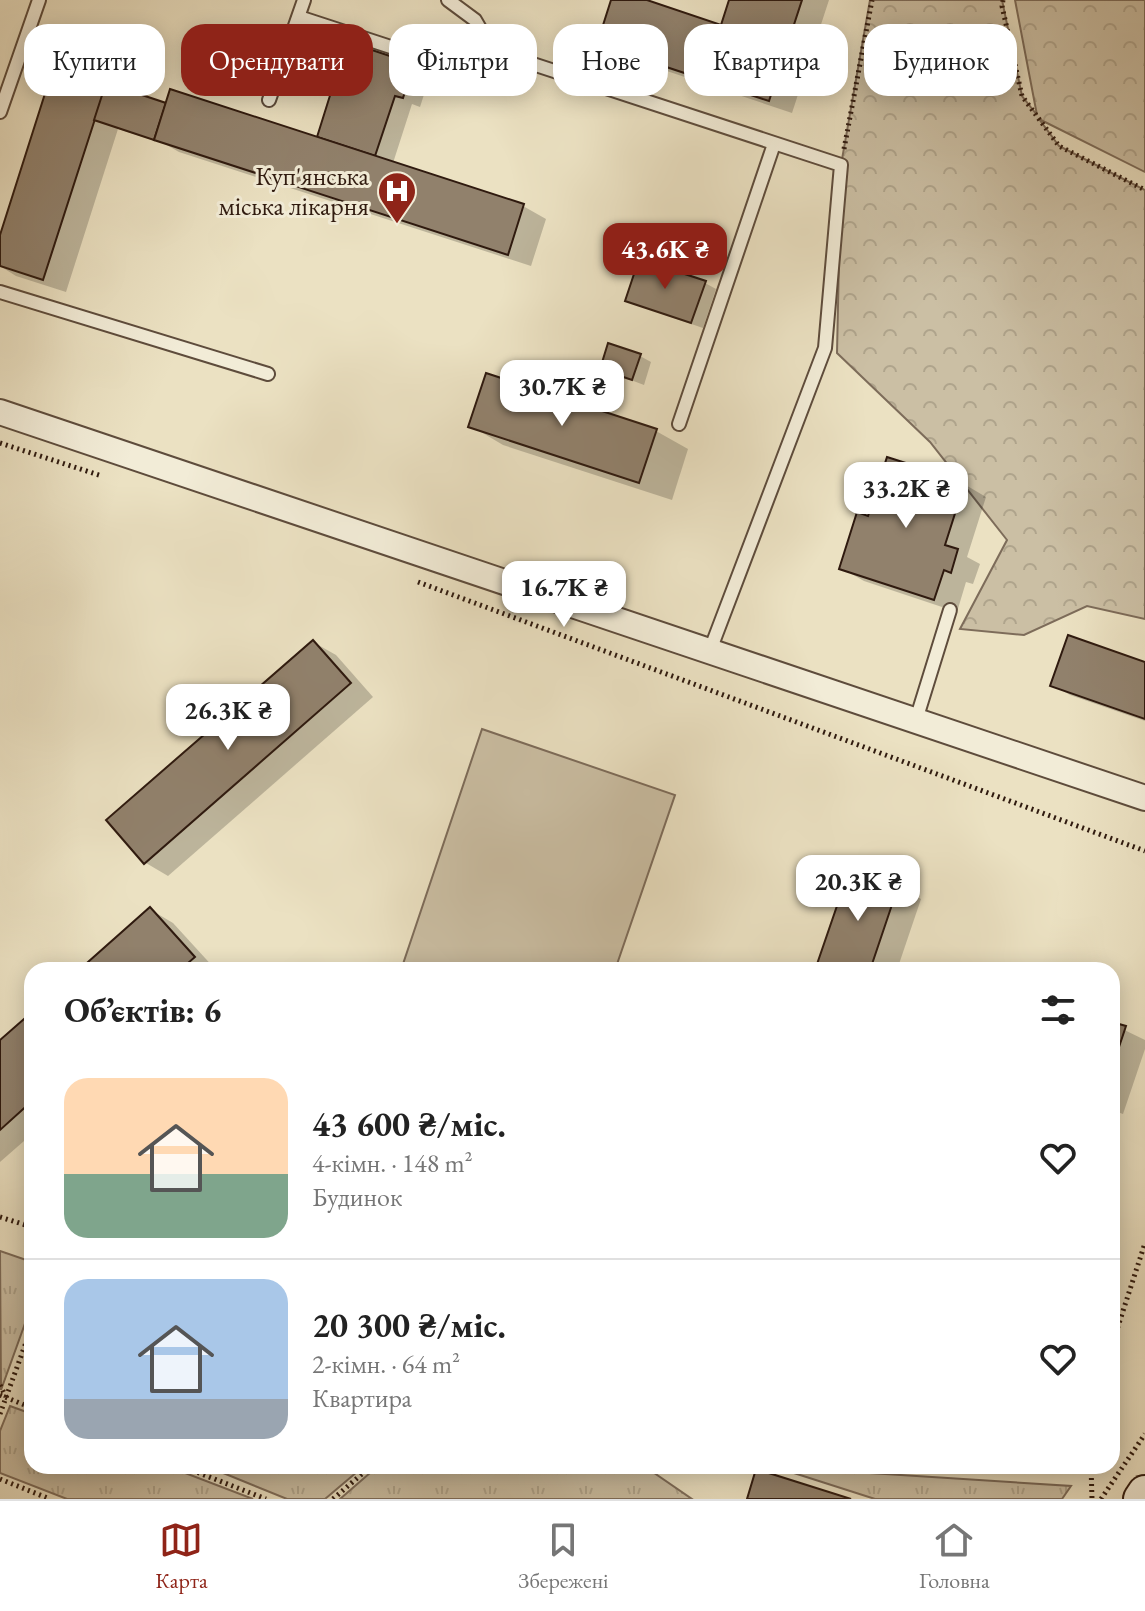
<!DOCTYPE html>
<html lang="uk">
<head>
<meta charset="utf-8">
<style>
  :root { --surface:#fff; --page:#f2f2f2; --text:#222; --muted:#767676; --line:#e0e0e0; --accent:#8f2418 }
  body { margin:0; font-family:"EB Garamond",serif; background:var(--page); color:var(--text); height:100vh; display:flex; flex-direction:column; font-size:30px; white-space:nowrap }
  * { box-sizing:border-box; margin:0 }
  p { font-size:26px; color:var(--muted) }
  .icon { flex:none; width:44px; height:44px; fill:none; stroke:currentColor; stroke-width:2; stroke-linecap:round; stroke-linejoin:round }
  .map { position:relative; flex:1; overflow:hidden }
  .details { position:absolute; left:24px; top:962px; width:1096px; height:512px; display:flex; flex-direction:column; background:var(--surface); border-radius:24px; box-shadow:0 4px 20px #0003 }
  .details>* { flex:none }
  .guide { position:absolute; left:24px; top:24px; width:1098px; height:72px; display:flex; gap:16px }
  .price { position:absolute; translate:-50% -68px; padding:0 18px; border-radius:16px; background:#fff; color:#222; font-size:26px; line-height:52px; filter:drop-shadow(0 2px 4px #0008) }
  .price::after { content:''; position:absolute; left:50%; top:48px; width:24px; height:18px; margin-left:-12px; background:inherit; clip-path:polygon(0 0,100% 0,50% 100%) }
  .price.on { background:var(--accent); color:#fff }
  ul { padding:0; list-style:none }
  li { display:flex; align-items:center; gap:24px; height:200px; padding:0 40px }
  li+li { border-top:2px solid var(--line) }
  li span { display:grid; place-items:center; flex:none; width:224px; height:160px; border-radius:24px; color:#555 }
  li>.icon { margin-inline-start:auto }
  span .icon { width:96px; height:96px; fill:#fffc; stroke-width:1 }
  li b { font-size:34px }
  h2 { display:flex; justify-content:space-between; align-items:center; height:96px; padding:0 40px; font-size:34px }
  .chip { padding:0 28px; border-radius:24px; background:var(--surface); box-shadow:0 4px 20px #0003; font-size:28px; line-height:72px }
  .chip.on { background:var(--accent); color:#fff }
  .tab-bar { display:flex; justify-content:space-around; align-items:center; height:112px; border-top:2px solid var(--line); background:var(--surface); font-size:22px; color:var(--muted) }
  .tab-bar a { display:grid; justify-items:center; gap:4px }
  .tab-bar .on { color:var(--accent) }
  .map>svg:first-child { display:block }
  .grass { fill:url(#grass-tufts); stroke:#7d6c5a; stroke-width:2 }
  .forest { fill:url(#forest-crowns); stroke:#7d6c5a; stroke-width:2 }
  .garden { fill:#cbbfa4; stroke:#7d6c5a; stroke-width:2 }
  .shadow { fill:#0003 }
  .building { fill:#91816c; stroke:#2f1a0f; stroke-width:2 }
  .lines { fill:none; stroke-linecap:round; stroke-linejoin:round }
  .lane-casing { stroke:#5e4c3c; stroke-width:16 }
  .street-casing { stroke:#5e4c3c; stroke-width:28 }
  .secondary-casing { stroke:#2f1a0f; stroke-width:38 }
  .path { stroke:#2f1a0f; stroke-width:5; stroke-dasharray:2 4; stroke-linecap:butt }
  .lane { stroke:#f2ecd7; stroke-width:12 }
  .street { stroke:#f2ecd7; stroke-width:24 }
  .secondary { stroke:#f2ecd7; stroke-width:34 }
  .labels { text-anchor:middle; dominant-baseline:central; stroke-width:6; stroke-linejoin:round; paint-order:stroke }
  .poi-label { font-size:26px; fill:#2f1a0f; stroke:#f2ecd7; text-anchor:end }
</style>
</head>
<body>
<div class="map">
<svg width="1145" height="1499" viewBox="0 0 1145 1499">
  <defs>
    <pattern id="grass-tufts" width="24" height="20" patternUnits="userSpaceOnUse" patternTransform="scale(2)"><rect width="24" height="20" fill="#cbbfa4"/><path d="M3 7l-1-3M5 7V3M7 7l1-3M15 17l-1-3M17 17v-4M19 17l1-3" fill="none" stroke="#afa48c"/></pattern>
    <pattern id="forest-crowns" width="20" height="18" patternUnits="userSpaceOnUse" patternTransform="scale(2)"><rect width="20" height="18" fill="#cbbfa4"/><path d="M2 6a3 3 0 1 1 6 0M12 15a3 3 0 1 1 6 0" fill="none" stroke="#afa48c"/></pattern>
  </defs>
  <rect width="100%" height="100%" fill="#ebe1c2"/>
  <filter id="stains"><feTurbulence type="fractalNoise" baseFrequency=".0025" numOctaves="4"/><feColorMatrix values="0 0 0 0 .2 0 0 0 0 .09 0 0 0 0 .02 0 0 0 .5 -.17"/></filter>
  <radialGradient id="worn" r=".72"><stop offset=".6" stop-color="#630" stop-opacity="0"/><stop offset="1" stop-color="#630" stop-opacity=".3"/></radialGradient>
  <g class="grass">
    <polygon points="0,1251 32,1262 32,1304 1,1390"/>
    <polygon points="10,1406 32,1414 32,1466 167,1466 253,1499 67,1499 0,1473 0,1431"/>
    <polygon points="206,1466 364,1466 325,1499 287,1499"/>
    <polygon points="378,1466 644,1466 692,1499 340,1499"/>
    <polygon points="772,1466 830,1466 854,1472 1071,1486 1062,1499 875,1499"/>
  </g>
  <polygon class="forest" points="870,0 1002,0 1022,96 1037,115 1015,0 1145,0 1145,172 1039,119 1059,146 1145,190 1145,619 1087,606 1024,635 960,629 1007,540 930,442 837,353 841,165"/>
  <polygon class="garden" points="482,729 675,795 615,970 401,970"/>
  <g class="shadow">
    <polygon points="614,0 641,0 722,27 732,0 829,0 792,113 622,56 599,43"/>
    <polygon points="115,56 138,69 130,93 165,105 326,142 337,73 320,63 413,66 430,76 420,107 412,104 393,163 523,206 546,219 531,266 179,152 165,144 118,129 66,292 16,276 0,266 0,241"/>
    <polygon points="705,283 716,289 703,328 639,306 628,300"/>
    <polygon points="640,356 651,362 644,385 602,369"/>
    <polygon points="471,426 656,431 688,449 672,500 503,445"/>
    <polygon points="964,484 986,497 967,557 980,564 973,584 966,582 957,612 864,581 841,568 870,519"/>
    <polygon points="313,642 336,655 373,697 168,876 146,863 109,821"/>
    <polygon points="1145,664 1145,721 1070,695 1053,685"/>
    <polygon points="898,886 921,899 897,970 818,970"/>
    <polygon points="151,910 173,923 216,970 82,970"/>
    <polygon points="32,1015 32,1134 0,1162 0,1043"/>
    <polygon points="1112,1024 1145,1040 1145,1049 1123,1114 1112,1110"/>
  </g>
  <g class="building">
    <polygon points="611,0 647,0 721,25 729,0 802,0 769,101 597,44"/>
    <polygon points="327,35 414,64 403,98 395,96 375,156 317,137 338,70 318,64"/>
    <polygon points="63,37 116,54 43,280 0,266 0,235"/>
    <polygon points="106,83 166,103 154,140 94,120"/>
    <polygon points="170,89 524,204 508,255 154,140"/>
    <polygon points="639,259 706,281 691,323 625,301"/>
    <polygon points="608,343 641,354 632,380 600,369"/>
    <polygon points="486,373 657,429 639,483 468,427"/>
    <polygon points="887,457 965,482 945,545 958,549 951,573 944,570 934,600 839,569 857,512 868,516"/>
    <polygon points="1068,635 1145,662 1145,719 1050,686"/>
    <polygon points="313,640 351,683 144,864 106,820"/>
    <polygon points="850,868 899,884 870,970 815,970"/>
    <polygon points="150,907 195,957 180,970 79,970"/>
    <polygon points="32,1012 32,1101 0,1130 0,1040"/>
    <polygon points="1112,1022 1126,1026 1112,1068"/>
    <polygon points="756,1469 851,1499 747,1499"/>
  </g>
  <g class="lines">
    <defs>
      <g id="lane">
        <polyline points="448,0 475,20 493,51 841,165 825,348 709,653"/>
        <polyline points="299,17 452,67 493,51"/>
        <polyline points="269,100 304,0"/>
        <polyline points="0,112 39,0"/>
        <polyline points="0,292 268,374"/>
        <polyline points="679,424 774,144"/>
        <polyline points="916,720 950,610"/>
      </g>
      <polyline id="street" points="0,412 1145,798"/>
      <polyline id="secondary" points="1141,1499 1145,1493"/>
    </defs>
    <use href="#lane" class="lane-casing"/>
    <use href="#street" class="street-casing"/>
    <use href="#secondary" class="secondary-casing"/>
    <g class="path">
      <polyline points="1003,0 1002,6 1022,96 1059,146 1145,190"/>
      <polyline points="844,149 872,0"/>
      <polyline points="0,443 102,476"/>
      <polyline points="418,582 1145,851"/>
      <polyline points="0,1217 32,1227"/>
      <polyline points="1112,1345 1145,1243"/>
      <polyline points="0,1385 6,1397"/>
      <polyline points="0,1395 32,1408"/>
      <polyline points="0,1414 32,1326"/>
      <polyline points="181,1466 266,1499"/>
      <polyline points="1091,1466 1092,1499"/>
      <polyline points="0,1479 50,1499"/>
      <polyline points="333,1499 371,1466"/>
      <polyline points="1101,1499 1145,1434"/>
    </g>
    <use href="#lane" class="lane"/>
    <use href="#street" class="street"/>
    <use href="#secondary" class="secondary"/>
  </g>
  <defs>
    <symbol id="hospital-pin" viewBox="-11 -11 22 30"><path d="M0 17L-7.5 6A9.5 9.5 0 1 1 7.5 6Z" fill="#8f2418" stroke="#f2ecd7"/><path d="M-5-5h3v3.5h4V-5h3V5h-3V1.5h-4V5h-3Z" fill="#fff"/></symbol>
  </defs>
  <g fill-rule="evenodd">
    <use href="#hospital-pin" x="375" y="169" width="44" height="60"/>
  </g>
  <g class="labels">
    <g class="poi-label">
      <text x="369" y="176">Куп'янська<tspan x="369" dy="30">міська лікарня</tspan></text>
    </g>
  </g>
  <rect width="100%" height="100%" filter="url(#stains)"/>
  <rect width="100%" height="100%" fill="url(#worn)"/>
</svg>
<b class="price on" style="left:665px;top:291px">43.6K ₴</b>
<b class="price" style="left:562px;top:428px">30.7K ₴</b>
<b class="price" style="left:906px;top:530px">33.2K ₴</b>
<b class="price" style="left:564px;top:629px">16.7K ₴</b>
<b class="price" style="left:228px;top:752px">26.3K ₴</b>
<b class="price" style="left:858px;top:923px">20.3K ₴</b>
<div class="guide">
<a class="chip">Купити</a>
<a class="chip on">Орендувати</a>
<a class="chip">Фільтри</a>
<a class="chip">Нове</a>
<a class="chip">Квартира</a>
<a class="chip">Будинок</a>
</div>
<section class="details">
<h2>Об’єктів: 6<svg class="icon" aria-label="filters" viewBox="0 0 24 24"><path d="M4 7h16M4 17h16"/><circle cx="9" cy="7" r="2"/><circle cx="15" cy="17" r="2"/></svg></h2>
<ul>
<li><span style="background:linear-gradient(#ffd9b3 60%,#7fa58c 0)"><svg class="icon" aria-label="home" viewBox="0 0 24 24"><path d="M3 11l9-7 9 7M6 9v11h12V9"/></svg></span><div><b>43 600 ₴/міс.</b><p>4-кімн. · 148 m²</p><p>Будинок</p></div><svg class="icon" aria-label="heart" viewBox="0 0 24 24"><path d="M12 20l-8-8c-3-5 5-10 8-4 3-6 11-1 8 4z"/></svg></li>
<li><span style="background:linear-gradient(#a9c7e8 75%,#9aa5b1 0)"><svg class="icon" aria-label="home" viewBox="0 0 24 24"><path d="M3 11l9-7 9 7M6 9v11h12V9"/></svg></span><div><b>20 300 ₴/міс.</b><p>2-кімн. · 64 m²</p><p>Квартира</p></div><svg class="icon" aria-label="heart" viewBox="0 0 24 24"><path d="M12 20l-8-8c-3-5 5-10 8-4 3-6 11-1 8 4z"/></svg></li>
</ul>
</section>
</div>
<nav class="tab-bar">
<a class="on"><svg class="icon" aria-label="map" viewBox="0 0 24 24"><path d="M3 6l6-2 6 2 6-2v14l-6 2-6-2-6 2zM9 4v14M15 6v14"/></svg>Карта</a>
<a><svg class="icon" aria-label="saved" viewBox="0 0 24 24"><path d="M7 4h10v16l-5-4-5 4z"/></svg>Збережені</a>
<a><svg class="icon" aria-label="home" viewBox="0 0 24 24"><path d="M3 11l9-7 9 7M6 9v11h12V9"/></svg>Головна</a>
</nav>
</body>
</html>
